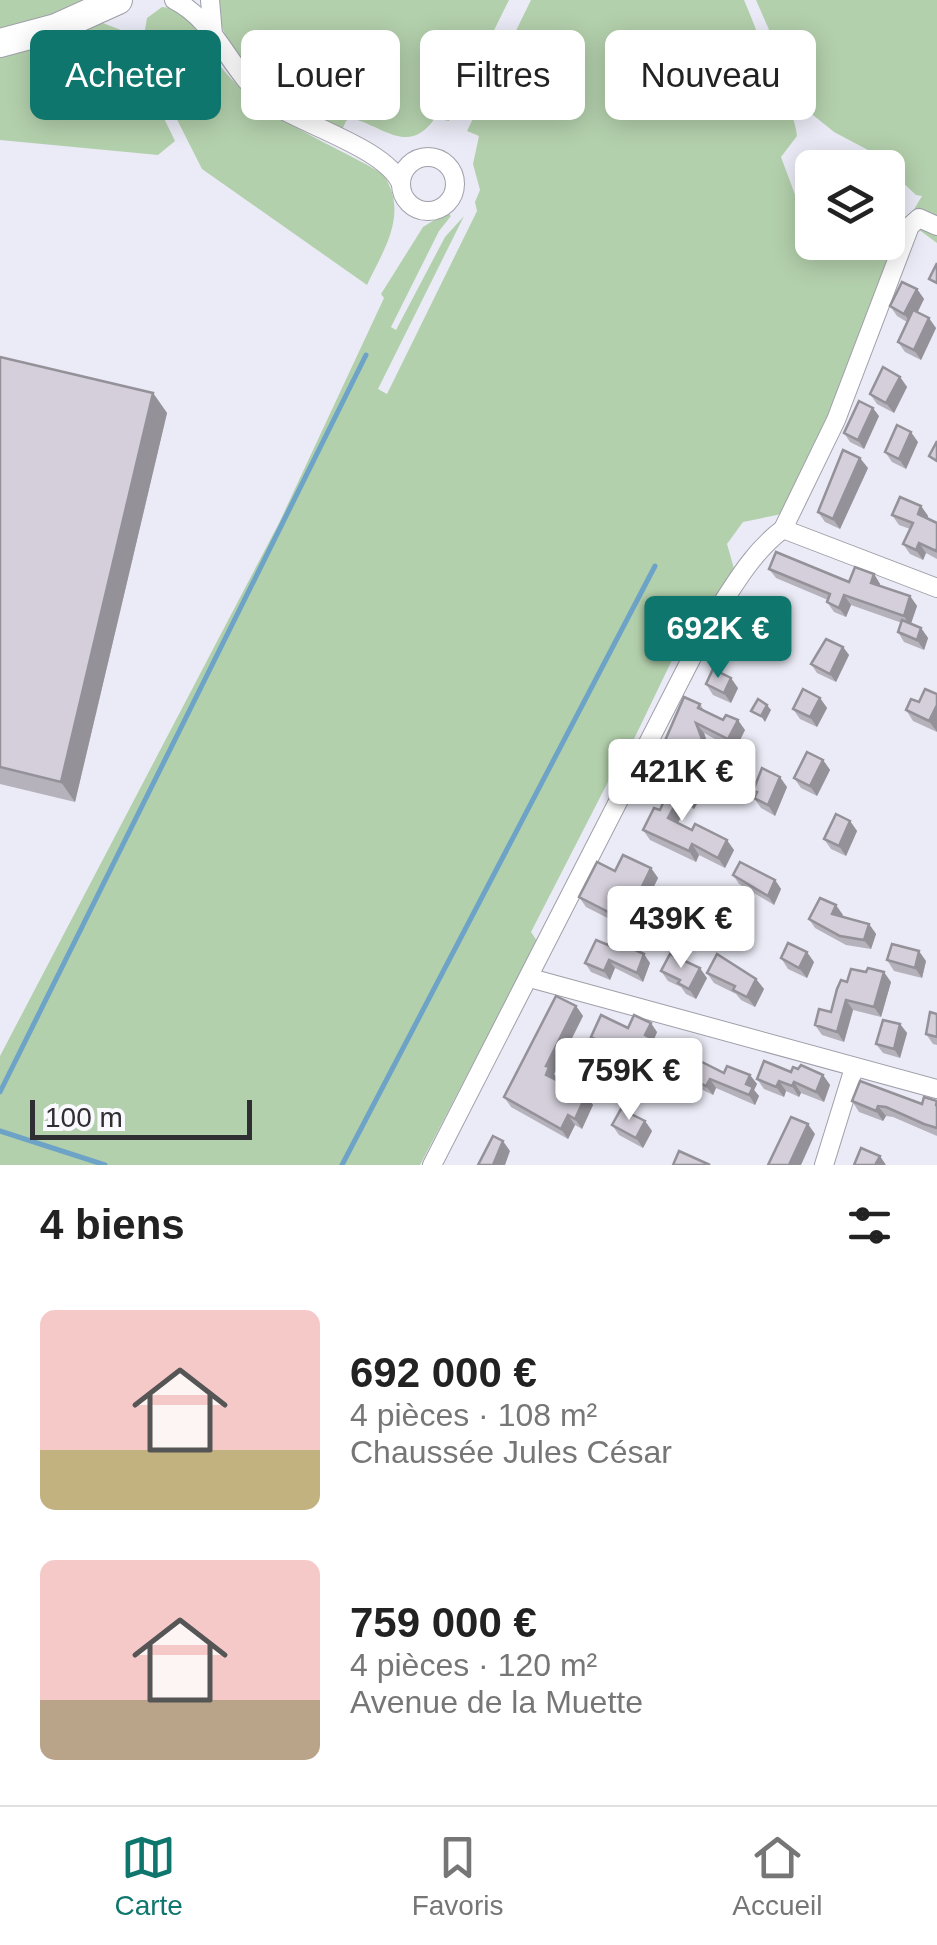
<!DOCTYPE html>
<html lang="fr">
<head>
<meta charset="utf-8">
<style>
  :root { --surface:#fff; --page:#f6f6f6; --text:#222; --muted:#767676; --line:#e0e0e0; --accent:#0f766e }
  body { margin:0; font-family:Arial,sans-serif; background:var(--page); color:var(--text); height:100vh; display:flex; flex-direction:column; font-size:38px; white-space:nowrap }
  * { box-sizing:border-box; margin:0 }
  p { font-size:32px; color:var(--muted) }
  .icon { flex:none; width:55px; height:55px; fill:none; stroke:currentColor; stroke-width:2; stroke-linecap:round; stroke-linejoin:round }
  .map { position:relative; height:1165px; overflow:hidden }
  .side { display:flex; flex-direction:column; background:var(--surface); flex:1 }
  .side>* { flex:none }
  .guide { position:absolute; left:30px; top:30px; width:878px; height:90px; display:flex; gap:20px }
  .controls { position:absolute; left:795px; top:150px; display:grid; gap:20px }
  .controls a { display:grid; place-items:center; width:110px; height:110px; border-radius:15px; background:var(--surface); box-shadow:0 5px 25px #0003; font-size:50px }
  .scale { position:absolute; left:30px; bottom:25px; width:222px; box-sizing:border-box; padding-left:10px; border:5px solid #2f2f33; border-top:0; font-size:28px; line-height:35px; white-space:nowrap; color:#2f2f33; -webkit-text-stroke:8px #f9f9fe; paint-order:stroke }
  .price { position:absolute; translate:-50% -85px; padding:0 22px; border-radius:10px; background:#fff; color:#222; font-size:32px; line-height:65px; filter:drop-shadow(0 2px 5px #0008) }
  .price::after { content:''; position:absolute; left:50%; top:60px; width:30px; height:22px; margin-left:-15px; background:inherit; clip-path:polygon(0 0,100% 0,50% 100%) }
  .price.on { background:var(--accent); color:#fff }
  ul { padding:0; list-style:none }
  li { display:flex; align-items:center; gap:30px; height:250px; padding:0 40px }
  li span { display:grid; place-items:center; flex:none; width:280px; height:200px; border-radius:15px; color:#555 }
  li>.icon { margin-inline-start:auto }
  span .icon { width:120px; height:120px; fill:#fffc; stroke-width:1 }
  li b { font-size:42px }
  h2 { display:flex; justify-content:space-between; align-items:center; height:120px; padding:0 40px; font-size:42px }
  .pill { padding:0 35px; border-radius:15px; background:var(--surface); box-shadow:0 5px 25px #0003; font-size:35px; line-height:90px }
  .pill.on { background:var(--accent); color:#fff }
  .tab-bar { display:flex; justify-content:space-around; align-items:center; height:140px; border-top:2px solid var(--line); background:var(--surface); font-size:28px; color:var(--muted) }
  .tab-bar a { display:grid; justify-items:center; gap:5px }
  .tab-bar .on { color:var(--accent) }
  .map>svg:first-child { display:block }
  .green { fill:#b3d0ac }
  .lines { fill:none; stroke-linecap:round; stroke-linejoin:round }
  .stream { stroke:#6da3c7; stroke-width:5 }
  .minor-casing { stroke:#9f9faa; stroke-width:20 }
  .trunk-casing { stroke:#9f9faa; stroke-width:30 }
  .minor { stroke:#fff; stroke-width:18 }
  .trunk { stroke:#fff; stroke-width:28 }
  .wall { fill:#b6b2bb }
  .shaded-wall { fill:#949199 }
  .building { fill:#d4cfda; stroke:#949199; stroke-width:2.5 }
</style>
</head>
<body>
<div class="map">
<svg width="937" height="1165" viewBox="0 0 937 1165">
  <rect width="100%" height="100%" fill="#ebebf7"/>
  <g class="green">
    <polygon points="0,0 99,0 0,34"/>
    <path d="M217,0h292l-60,121 -14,-3c-26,38 -50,9 -84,0l-5,3 -4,9c-55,-27 -121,-61 -125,-130z"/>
    <path d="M531,0h213c13,30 23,61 36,91 7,17 15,25 17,45l-16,21 16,43 15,22v20c29,1 55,6 84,8l-63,161 -51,103 -39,8 -16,22 8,28 -49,80 -13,6 -39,81c2,20 -5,31 -24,39l-79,154 6,9 -117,224h-420v-109l279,-533 105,-225 -3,-4 42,-67 24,-15 4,4 -12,15 -48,96 5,3 49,-93 19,-21 -86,173 9,5 90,-183 -2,-9 5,-12 -7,-26 6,-28 -12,-5z"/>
    <polygon points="756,0 937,0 937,243 907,221 922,196 916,195 868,150 834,132 813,115 796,91"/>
    <path d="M162,7c35,2 44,42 63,65 43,50 103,69 158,102 26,39 2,73 -16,111l-165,-116 -52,-103 -7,-25 4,-23z"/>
    <polygon points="100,22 121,30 175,141 158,155 0,140 0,58 74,38"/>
  </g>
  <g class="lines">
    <g class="stream">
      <polyline points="0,1092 366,355"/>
      <polyline points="0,1131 105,1165"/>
      <polyline points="342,1165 655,566"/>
    </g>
    <defs>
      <g id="minor">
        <path d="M174,0c44,22 56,74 95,102 34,23 118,47 132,82"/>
        <polyline points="210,0 213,34"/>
        <circle cx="428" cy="184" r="27"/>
        <polyline points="783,529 937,588"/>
        <polyline points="530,978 937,1089"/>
        <path d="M432,1165l278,-543c22,-33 41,-69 73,-93l53,-109 74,-194 9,-8 18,8"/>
        <polyline points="824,1165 854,1068"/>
      </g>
      <polyline id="trunk" points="0,43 56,28 118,0"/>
    </defs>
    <use href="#minor" class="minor-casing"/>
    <use href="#trunk" class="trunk-casing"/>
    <use href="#minor" class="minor"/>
    <use href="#trunk" class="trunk"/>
  </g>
  <g class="wall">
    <polygon points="917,289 924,299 917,312 936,328 921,360 905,352 898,342 907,322 897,316 890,306"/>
    <polygon points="0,357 153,393 167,413 75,802 0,784"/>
    <polygon points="900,377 907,387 894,413 877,404 870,394"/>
    <polygon points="879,416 864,449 850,442 844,433"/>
    <polygon points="918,442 906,469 892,462 885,452"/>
    <polygon points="868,468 840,529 825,522 818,512"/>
    <polygon points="921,506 928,516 927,518 937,523 937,559 926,553 923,560 910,554 903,544 910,529 899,525 892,515"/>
    <polygon points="769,569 849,582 874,574 880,584 880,586 910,596 917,606 911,624 921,628 928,638 924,650 904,642 898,632 902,623 851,605 846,617 834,612 827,602 828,600 776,578"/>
    <polygon points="783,628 790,638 779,660 747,644 740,633"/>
    <polygon points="843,647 849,655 836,682 817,673 811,664"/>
    <polygon points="706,684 738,688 731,703 713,695"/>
    <polygon points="820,698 827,708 817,727 800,719 793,709"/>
    <polygon points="919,702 937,732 913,721 906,710"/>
    <polygon points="700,704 705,712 745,730 735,750 704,733 719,777 672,753 664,743"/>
    <polygon points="823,760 830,770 817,796 801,788 794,778"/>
    <polygon points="675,775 702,795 694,809 687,806 678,823 734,850 725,868 699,855 696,862 650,840 643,830 660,810"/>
    <polygon points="787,787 775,816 761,808 754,798 756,795 753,791"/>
    <polygon points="850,821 857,831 846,856 831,849 824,839"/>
    <polygon points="651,868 658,878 641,913 644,917 637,933 586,907 579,897 615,871"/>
    <polygon points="733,875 775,880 781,889 774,905 739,884"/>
    <polygon points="843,915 842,916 869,924 876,934 871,949 846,945 815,928 809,919"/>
    <polygon points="660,924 695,928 687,944 667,935"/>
    <polygon points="596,940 650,963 643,982 615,968 610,980 591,972 585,963"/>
    <polygon points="781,958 814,962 807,978 788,969"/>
    <polygon points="887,960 926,961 922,978 894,971"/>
    <polygon points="661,971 707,978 696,999 686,994 681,987 668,981"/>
    <polygon points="707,973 756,979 764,989 755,1007 741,1000 736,994 714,983"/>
    <polygon points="847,982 891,982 881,1017 853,1010 844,1042 822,1035 815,1025 831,1012"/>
    <polygon points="576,1006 583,1016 554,1074 556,1077 555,1080 586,1095 593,1105 582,1129 575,1125 568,1139 511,1107 504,1097"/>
    <polygon points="937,1014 937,1045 933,1044 926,1034"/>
    <polygon points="900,1024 907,1033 900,1058 883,1053 876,1044"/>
    <polygon points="628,1028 657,1032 654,1039 700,1065 724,1073 750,1075 757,1084 754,1090 759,1096 755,1105 716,1088 713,1095 632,1055 629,1062 597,1046 591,1037"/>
    <polygon points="791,1072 823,1075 830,1085 824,1102 801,1093 799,1097 786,1091 784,1097 764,1089 757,1079"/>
    <polygon points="852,1101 922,1104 937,1101 937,1136 893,1117 886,1116 883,1121 859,1112"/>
    <polygon points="645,1121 652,1131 643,1148 619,1135 612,1125"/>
  </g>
  <g class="shaded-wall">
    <polygon points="917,289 924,299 912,324 904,314"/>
    <polygon points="929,318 936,328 921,360 914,350"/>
    <polygon points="900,377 907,387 894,413 886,403"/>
    <polygon points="153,393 167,413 75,802 61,782"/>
    <polygon points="873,408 879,416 864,449 858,440"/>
    <polygon points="911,432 918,442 906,469 899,459"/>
    <polygon points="860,458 868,468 840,529 833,519"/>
    <polygon points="921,506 928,516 925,524 918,514"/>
    <polygon points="919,543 926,553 923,560 916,550"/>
    <polygon points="874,574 880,584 878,593 871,583"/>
    <polygon points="844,595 851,605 846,617 839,608"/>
    <polygon points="910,596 917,606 910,626 904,616"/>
    <polygon points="783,628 790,638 779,660 772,649"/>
    <polygon points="921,628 928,638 924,650 917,640"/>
    <polygon points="742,643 746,648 740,660 737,655"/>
    <polygon points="843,647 849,655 836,682 830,674"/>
    <polygon points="731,678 738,688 731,703 724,693"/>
    <polygon points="820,698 827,708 817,727 810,717"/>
    <polygon points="767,705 771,710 765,722 761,716"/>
    <polygon points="937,705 937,732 929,721"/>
    <polygon points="738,720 745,730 735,750 728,739"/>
    <polygon points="696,723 704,733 719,777 712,766"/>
    <polygon points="823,760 830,770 817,796 810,786"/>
    <polygon points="780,777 787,787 775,816 768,805"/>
    <polygon points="694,784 702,795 694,809 687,799"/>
    <polygon points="680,796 687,806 675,828 668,818"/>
    <polygon points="850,821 857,831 846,856 839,846"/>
    <polygon points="727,840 734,850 725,868 718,858"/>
    <polygon points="692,844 699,855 696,862 689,851"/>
    <polygon points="651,868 658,878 641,913 644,917 637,933 630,923 633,905"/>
    <polygon points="775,880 781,889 774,905 768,896"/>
    <polygon points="836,905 843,915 839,923 832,914"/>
    <polygon points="688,918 695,928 687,944 680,934"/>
    <polygon points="869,924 876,934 871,949 864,940"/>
    <polygon points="919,951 926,961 922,978 915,968"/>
    <polygon points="807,952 814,962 807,978 799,968"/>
    <polygon points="644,954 650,963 643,982 637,973"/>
    <polygon points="609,960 615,968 610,980 604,971"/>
    <polygon points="700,968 707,978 696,999 689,989"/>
    <polygon points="884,972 891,982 881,1017 874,1007"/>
    <polygon points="756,979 764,989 755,1007 747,997"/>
    <polygon points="846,1000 853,1010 844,1042 837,1032"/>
    <polygon points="576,1006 583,1016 554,1074 556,1077 553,1085 546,1075 546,1066"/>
    <polygon points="651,1023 657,1032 652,1044 645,1035"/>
    <polygon points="900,1024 907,1033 900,1058 894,1049"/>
    <polygon points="626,1045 632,1055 629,1062 623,1053"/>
    <polygon points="750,1075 757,1084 754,1090 759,1096 755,1105 749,1095 746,1084"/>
    <polygon points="823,1075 830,1085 824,1102 816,1092"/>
    <polygon points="710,1079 716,1088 713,1095 706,1086"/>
    <polygon points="779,1081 786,1091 784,1097 776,1087"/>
    <polygon points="794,1082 801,1093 799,1097 792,1086"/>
    <polygon points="586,1095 593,1105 582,1129 575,1119"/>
    <polygon points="878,1106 886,1116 883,1121 876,1111"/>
    <polygon points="568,1115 575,1125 568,1139 561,1129"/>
    <polygon points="645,1121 652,1131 643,1148 636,1138"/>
    <polygon points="808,1124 815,1134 801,1165 789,1165"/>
    <polygon points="503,1141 510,1151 505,1165 493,1165"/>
    <polygon points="880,1156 886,1165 875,1165"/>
  </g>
  <g class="building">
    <polygon points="937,263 937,283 929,279"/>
    <polygon points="902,282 917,289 904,314 890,306"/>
    <polygon points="913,310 929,318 914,350 898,342"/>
    <polygon points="0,357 153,393 61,782 0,767"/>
    <polygon points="883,367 900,377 886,403 870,394"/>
    <polygon points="859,401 873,408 858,440 844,433"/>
    <polygon points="897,425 911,432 899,459 885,452"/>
    <polygon points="937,441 937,461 929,456"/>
    <polygon points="843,450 860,458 833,519 818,512"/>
    <polygon points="900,497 921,506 918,514 937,523 937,548 936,551 919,543 916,550 903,544 913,523 892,515"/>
    <polygon points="776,552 849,582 855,567 874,574 871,583 910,596 904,616 844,595 839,608 827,602 830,594 769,569"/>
    <polygon points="751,612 783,628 772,649 740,633"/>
    <polygon points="902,620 921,628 917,640 898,632"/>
    <polygon points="731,638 742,643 737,655 726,649"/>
    <polygon points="826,639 843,647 830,674 811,664"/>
    <polygon points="713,669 731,678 724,693 706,684"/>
    <polygon points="803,689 820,698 810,717 793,709"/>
    <polygon points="925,689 937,694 937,705 929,721 906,710 911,699 919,702"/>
    <polygon points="684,697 700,704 698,708 723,720 726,715 738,720 728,739 696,723 712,766 664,743"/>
    <polygon points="758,699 767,705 761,716 751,711"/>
    <polygon points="807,752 823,760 810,786 794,778"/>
    <polygon points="762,768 780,777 768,805 754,798 757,792 753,791"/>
    <polygon points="675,775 694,784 687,799 680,796 668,818 692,830 695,824 727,840 718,858 692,844 689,851 643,830 654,808 660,810"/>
    <polygon points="836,814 850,821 839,846 824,839"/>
    <polygon points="623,855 651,868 633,905 637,907 630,923 579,897 597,862 615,871"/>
    <polygon points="740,862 775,880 768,896 733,875"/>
    <polygon points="820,898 836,905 832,914 869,924 864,940 840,936 809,919"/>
    <polygon points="668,908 688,918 680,934 660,924"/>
    <polygon points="596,940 615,948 618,942 644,954 637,973 609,960 604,971 585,963"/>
    <polygon points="788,943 807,952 799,968 781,958"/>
    <polygon points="892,944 919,951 915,968 887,960"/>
    <polygon points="670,954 700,968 689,989 678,983 680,980 661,971"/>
    <polygon points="717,954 756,979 747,997 733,990 735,986 707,973"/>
    <polygon points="868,968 884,972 874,1007 846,1000 837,1032 815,1025 819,1009 831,1012 837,989 841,980 847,982 851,969 866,972"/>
    <polygon points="556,996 576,1006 546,1066 549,1067 546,1075 586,1095 575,1119 568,1115 561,1129 504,1097"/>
    <polygon points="930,1012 937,1014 937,1037 926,1034"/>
    <polygon points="601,1015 628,1028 634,1015 651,1023 645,1035 700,1065 702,1062 724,1073 727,1066 750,1075 746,1084 753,1087 749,1095 710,1079 706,1086 626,1045 623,1053 591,1037"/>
    <polygon points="883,1020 900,1024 894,1049 876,1044"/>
    <polygon points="764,1061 791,1072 793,1067 798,1069 801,1065 823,1075 816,1092 794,1082 792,1086 779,1081 776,1087 757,1079"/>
    <polygon points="860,1081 922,1104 924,1097 937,1101 936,1105 937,1106 937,1128 924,1124 886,1107 878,1106 876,1111 852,1101"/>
    <polygon points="621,1109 645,1121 636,1138 612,1125"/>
    <polygon points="791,1117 808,1124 789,1165 768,1165"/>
    <polygon points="493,1136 503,1141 493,1165 478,1165"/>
    <polygon points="861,1148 880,1156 875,1165 854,1165"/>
    <polygon points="679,1151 710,1165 673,1165"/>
  </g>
</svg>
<div class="controls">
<a><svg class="icon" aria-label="layers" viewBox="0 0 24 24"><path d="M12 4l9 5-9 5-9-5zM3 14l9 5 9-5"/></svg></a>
</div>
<div class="scale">100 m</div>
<b class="price on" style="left:718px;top:681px">692K €</b>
<b class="price" style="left:682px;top:824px">421K €</b>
<b class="price" style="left:681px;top:971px">439K €</b>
<b class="price" style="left:629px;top:1123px">759K €</b>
<div class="guide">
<a class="pill on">Acheter</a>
<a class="pill">Louer</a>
<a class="pill">Filtres</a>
<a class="pill">Nouveau</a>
</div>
</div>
<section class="side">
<h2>4 biens<svg class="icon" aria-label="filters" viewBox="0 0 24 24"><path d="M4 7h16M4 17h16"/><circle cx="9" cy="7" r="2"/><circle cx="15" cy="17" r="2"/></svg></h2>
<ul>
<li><span style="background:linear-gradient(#f6c9c9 70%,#c2b280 0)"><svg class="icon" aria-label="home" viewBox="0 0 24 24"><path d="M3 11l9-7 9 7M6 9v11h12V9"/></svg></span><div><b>692 000 €</b><p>4 pièces · 108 m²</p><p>Chaussée Jules César</p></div></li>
<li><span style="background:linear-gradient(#f6c9c9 70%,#b9a48a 0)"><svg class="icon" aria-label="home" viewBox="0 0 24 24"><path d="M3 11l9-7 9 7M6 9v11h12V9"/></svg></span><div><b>759 000 €</b><p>4 pièces · 120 m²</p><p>Avenue de la Muette</p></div></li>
</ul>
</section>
<nav class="tab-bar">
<a class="on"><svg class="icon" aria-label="map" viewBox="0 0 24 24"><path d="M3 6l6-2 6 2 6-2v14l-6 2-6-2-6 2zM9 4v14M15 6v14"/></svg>Carte</a>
<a><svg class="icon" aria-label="saved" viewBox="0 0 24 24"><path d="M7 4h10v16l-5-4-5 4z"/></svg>Favoris</a>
<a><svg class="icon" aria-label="home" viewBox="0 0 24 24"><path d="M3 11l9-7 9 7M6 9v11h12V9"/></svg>Accueil</a>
</nav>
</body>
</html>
